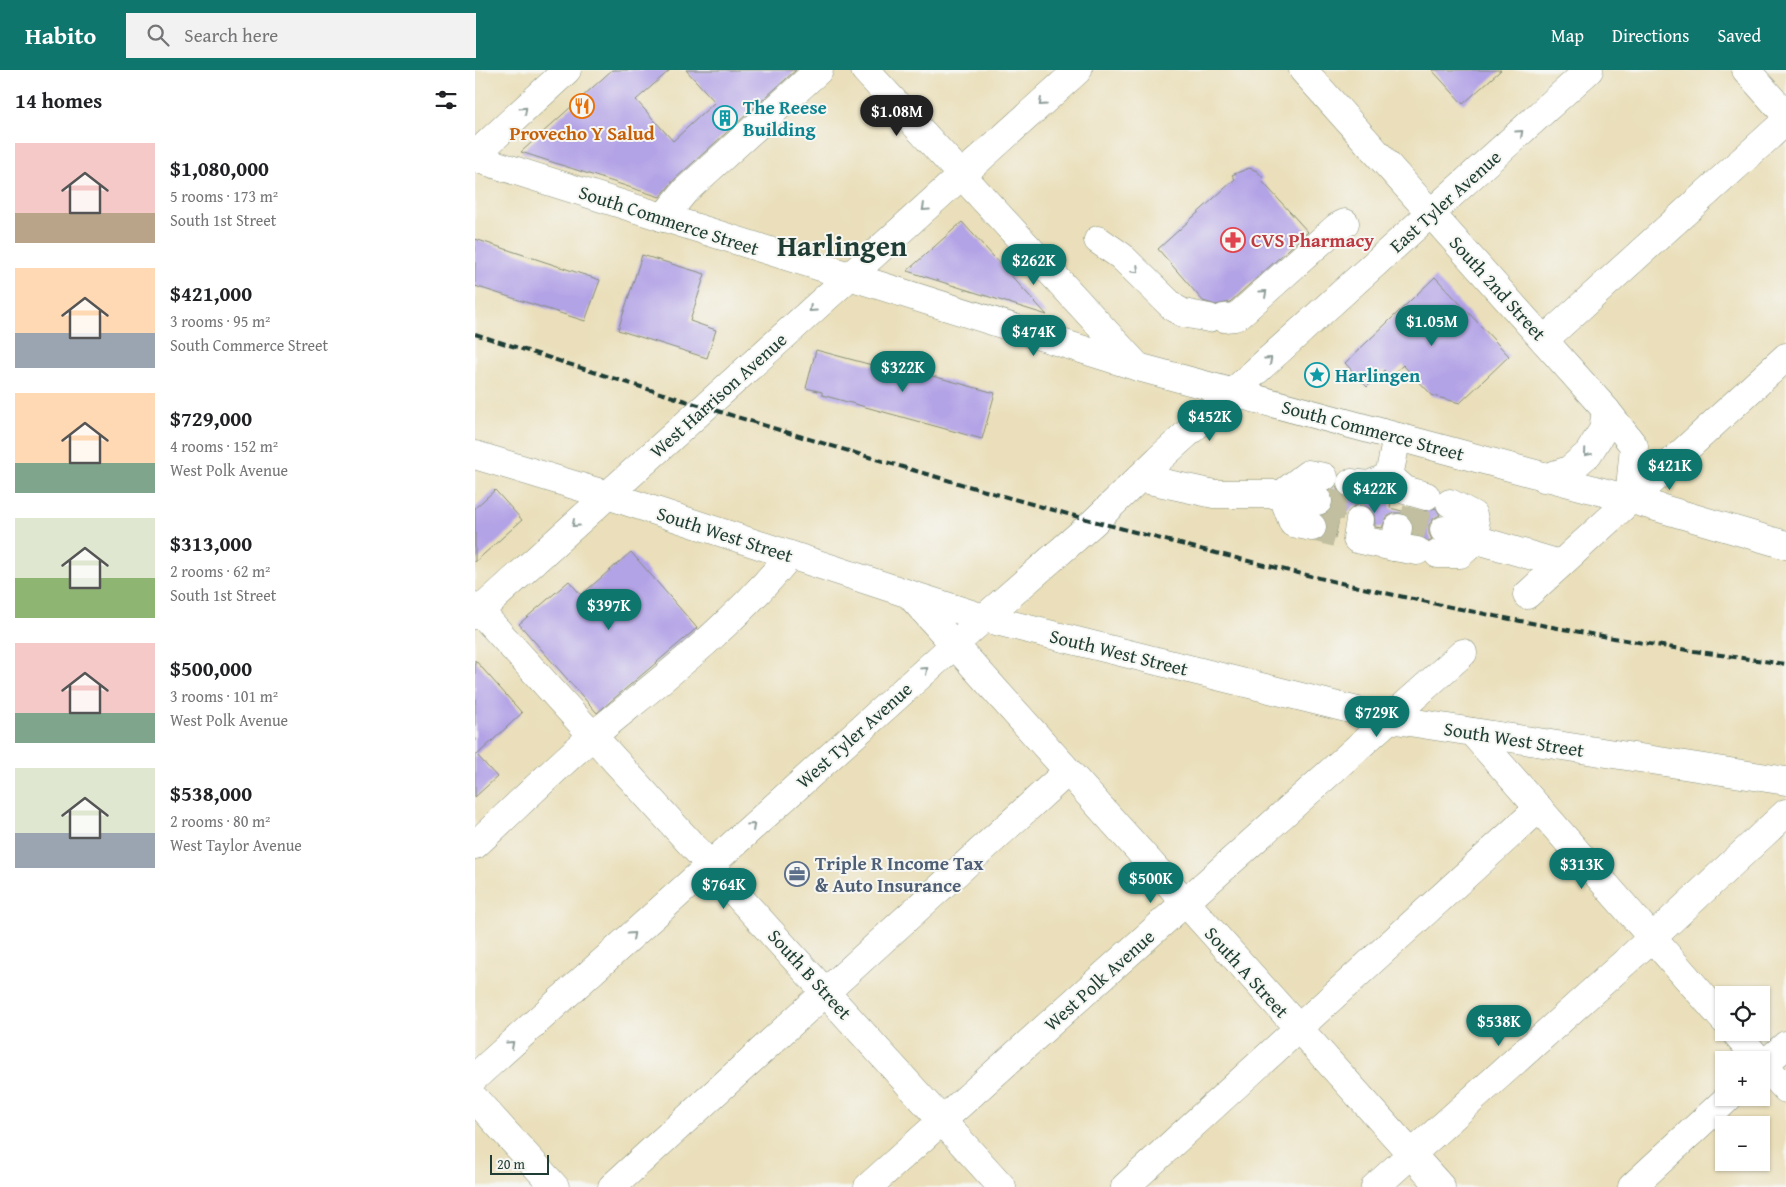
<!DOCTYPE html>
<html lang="en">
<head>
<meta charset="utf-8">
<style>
  :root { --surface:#fff; --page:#f2f2f2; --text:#202124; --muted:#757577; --accent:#0f766e }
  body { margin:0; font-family:"Gentium Book Plus",serif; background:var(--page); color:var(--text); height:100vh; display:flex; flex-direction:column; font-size:19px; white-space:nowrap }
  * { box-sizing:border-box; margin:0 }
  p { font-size:16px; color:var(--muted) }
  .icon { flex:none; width:28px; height:28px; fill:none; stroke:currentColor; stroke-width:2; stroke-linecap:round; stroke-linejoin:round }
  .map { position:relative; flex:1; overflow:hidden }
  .details { display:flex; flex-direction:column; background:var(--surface); width:475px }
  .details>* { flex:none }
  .controls { position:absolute; left:1240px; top:916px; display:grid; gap:10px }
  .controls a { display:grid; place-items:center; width:55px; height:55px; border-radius:0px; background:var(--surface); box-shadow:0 1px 4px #0004; font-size:25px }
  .scale { position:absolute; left:15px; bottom:12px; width:59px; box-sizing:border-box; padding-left:5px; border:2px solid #1f3d34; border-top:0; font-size:14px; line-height:18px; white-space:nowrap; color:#1f3d34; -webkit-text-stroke:4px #f6f6f2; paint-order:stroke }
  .price { position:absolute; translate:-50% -42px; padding:0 11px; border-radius:18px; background:var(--accent); color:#fff; font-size:16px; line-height:32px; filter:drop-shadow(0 1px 2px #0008) }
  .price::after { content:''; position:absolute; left:50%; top:30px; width:15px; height:11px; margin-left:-8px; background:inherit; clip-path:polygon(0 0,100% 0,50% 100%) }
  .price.active { background:#222; color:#fff }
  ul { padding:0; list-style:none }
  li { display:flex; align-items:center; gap:15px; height:125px; padding:0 15px }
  li span { display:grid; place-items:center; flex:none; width:140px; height:100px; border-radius:0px; color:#555 }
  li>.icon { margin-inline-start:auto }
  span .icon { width:60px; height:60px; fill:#fffc; stroke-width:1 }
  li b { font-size:21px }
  h2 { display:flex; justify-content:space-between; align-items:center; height:60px; padding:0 15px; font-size:21px }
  header { display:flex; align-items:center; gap:30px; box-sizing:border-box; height:70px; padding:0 25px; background:var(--accent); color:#fff }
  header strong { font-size:24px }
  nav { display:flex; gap:28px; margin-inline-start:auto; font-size:18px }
  .search { width:350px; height:45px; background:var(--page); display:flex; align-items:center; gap:12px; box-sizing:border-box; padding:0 18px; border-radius:0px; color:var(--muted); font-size:19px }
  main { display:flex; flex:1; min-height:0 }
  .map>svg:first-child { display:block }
  .building { fill:#b2a2e6 }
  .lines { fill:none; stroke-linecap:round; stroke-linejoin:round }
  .minor-tunnel { stroke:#c1bf9f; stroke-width:28; stroke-dasharray:28 14; stroke-linecap:butt }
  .minor-casing { stroke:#848e77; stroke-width:29 }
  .major-casing { stroke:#848e77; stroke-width:29 }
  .minor { stroke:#fff; stroke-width:28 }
  .major { stroke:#fff; stroke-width:28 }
  .rail { stroke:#1f3d34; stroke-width:4; stroke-dasharray:8 4; stroke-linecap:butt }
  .oneway { stroke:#8f9e9a }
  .labels { text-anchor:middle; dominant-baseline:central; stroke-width:4; stroke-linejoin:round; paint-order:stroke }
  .culture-label { font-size:19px; font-weight:bold; fill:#0d838f; stroke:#f6f6f2; text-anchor:start }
  .food-label { font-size:19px; font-weight:bold; fill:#c56008; stroke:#f6f6f2 }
  .street-label { font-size:19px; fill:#1f3d34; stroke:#f6f6f2 }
  .health-label { font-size:19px; font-weight:bold; fill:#be3a42; stroke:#f6f6f2; text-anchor:start }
  .service-label { font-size:19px; font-weight:bold; fill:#4e5e75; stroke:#f6f6f2; text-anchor:start }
  .town-label { font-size:29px; font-weight:bold; fill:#1f3d34; stroke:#f6f6f2 }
</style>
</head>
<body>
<header>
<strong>Habito</strong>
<div class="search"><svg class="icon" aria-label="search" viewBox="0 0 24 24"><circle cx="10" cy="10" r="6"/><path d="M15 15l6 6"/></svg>Search here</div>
<nav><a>Map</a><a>Directions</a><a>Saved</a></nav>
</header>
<main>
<section class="details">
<h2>14 homes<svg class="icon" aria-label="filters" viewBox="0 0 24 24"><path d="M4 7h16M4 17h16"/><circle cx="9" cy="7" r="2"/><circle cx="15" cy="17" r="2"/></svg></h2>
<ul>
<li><span style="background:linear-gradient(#f6c9c9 70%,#b9a48a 0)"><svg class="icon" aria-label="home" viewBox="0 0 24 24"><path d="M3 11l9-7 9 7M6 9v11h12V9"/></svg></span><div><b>$1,080,000</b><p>5 rooms · 173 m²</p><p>South 1st Street</p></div></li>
<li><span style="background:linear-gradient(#ffd9b3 65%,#9aa5b1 0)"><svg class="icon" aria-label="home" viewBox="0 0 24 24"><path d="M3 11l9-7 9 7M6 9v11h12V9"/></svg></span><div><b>$421,000</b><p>3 rooms · 95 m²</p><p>South Commerce Street</p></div></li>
<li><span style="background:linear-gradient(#ffd9b3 70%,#7fa58c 0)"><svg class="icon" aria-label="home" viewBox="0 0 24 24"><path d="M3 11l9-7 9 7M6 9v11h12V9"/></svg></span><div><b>$729,000</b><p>4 rooms · 152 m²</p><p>West Polk Avenue</p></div></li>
<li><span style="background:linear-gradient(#dfe7d0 60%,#8fb573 0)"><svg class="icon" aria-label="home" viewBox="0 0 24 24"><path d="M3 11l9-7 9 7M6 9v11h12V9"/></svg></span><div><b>$313,000</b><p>2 rooms · 62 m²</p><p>South 1st Street</p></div></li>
<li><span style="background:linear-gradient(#f6c9c9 70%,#7fa58c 0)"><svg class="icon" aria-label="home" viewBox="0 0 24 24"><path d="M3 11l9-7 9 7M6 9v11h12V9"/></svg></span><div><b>$500,000</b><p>3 rooms · 101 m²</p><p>West Polk Avenue</p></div></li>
<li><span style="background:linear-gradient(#dfe7d0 65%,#9aa5b1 0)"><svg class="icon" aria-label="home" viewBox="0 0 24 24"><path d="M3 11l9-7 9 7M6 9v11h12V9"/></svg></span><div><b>$538,000</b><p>2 rooms · 80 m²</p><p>West Taylor Avenue</p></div></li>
</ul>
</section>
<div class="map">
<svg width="1311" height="1117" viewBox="0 0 1311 1117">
  <rect width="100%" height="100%" fill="#f6f6f2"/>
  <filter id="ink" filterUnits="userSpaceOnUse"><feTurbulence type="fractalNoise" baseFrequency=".02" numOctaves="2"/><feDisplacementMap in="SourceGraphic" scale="10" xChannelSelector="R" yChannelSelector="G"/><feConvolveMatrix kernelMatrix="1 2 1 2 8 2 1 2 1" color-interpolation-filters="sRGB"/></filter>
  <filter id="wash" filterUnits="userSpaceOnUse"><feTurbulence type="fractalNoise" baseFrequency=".0096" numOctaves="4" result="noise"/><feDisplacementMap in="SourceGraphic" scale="20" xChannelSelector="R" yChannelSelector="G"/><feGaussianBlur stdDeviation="1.12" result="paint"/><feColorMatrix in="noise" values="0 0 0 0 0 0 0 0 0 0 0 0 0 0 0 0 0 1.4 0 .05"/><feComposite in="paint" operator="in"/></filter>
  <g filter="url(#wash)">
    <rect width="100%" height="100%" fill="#eadfba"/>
    <g id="blocks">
      <g class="building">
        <polygon points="137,0 195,0 161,30 198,71 240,32 211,0 321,0 200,109 185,127 46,82"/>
        <polygon points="957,0 1026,0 988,34"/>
        <polygon points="774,98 782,101 788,108 786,110 833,162 755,232 741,235 728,231 683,179 760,109 757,105"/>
        <polygon points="487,152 572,245 432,201"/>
        <polygon points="0,169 125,210 110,251 0,216"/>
        <polygon points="167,185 230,204 215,251 241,260 232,288 143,260"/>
        <polygon points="960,207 1034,286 985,333 958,326 928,295 915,307 909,300 892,317 870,293"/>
        <polygon points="341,280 412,299 413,294 520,323 507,369 347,325 347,322 331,318"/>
        <polygon points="861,417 866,425 874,428 892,431 902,428 916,431 915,438 947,446 948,441 961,438 965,445 959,448 954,455 954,463 957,470 954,472 945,466 946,463 938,461 938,453 933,446 927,443 919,443 912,447 907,458 900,457 899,444 894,438 887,435 879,436 870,446 865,445 860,468 849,466 852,453 848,446 854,442 858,434 855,421"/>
        <polygon points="20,420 47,450 0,492 0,438"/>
        <polygon points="156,482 222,558 122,643 44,554 94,511 106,525"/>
        <polygon points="0,590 47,643 2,685 22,707 0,727"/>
      </g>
    </g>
  </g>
  <g filter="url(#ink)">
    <use href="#blocks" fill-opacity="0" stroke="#848e77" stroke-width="1"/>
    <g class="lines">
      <g class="minor-tunnel">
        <polyline points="843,431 888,440"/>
        <polyline points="925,449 969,460"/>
        <polyline points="837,457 861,463"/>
      </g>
      <defs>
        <g id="minor">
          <polyline points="390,0 663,297"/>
          <polyline points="828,0 1131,340 1159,376 1154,429"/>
          <polyline points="1271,0 1311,45"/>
          <polyline points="0,85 92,0"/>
          <polyline points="188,148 210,121 344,0"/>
          <polyline points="623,170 646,186 699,238 708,243 734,248"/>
          <polyline points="749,248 760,247 766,243 862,157 870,153"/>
          <polyline points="1069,270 1311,51"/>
          <polyline points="0,385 132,425 434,524 966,1117"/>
          <polyline points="914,406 930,420 951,426"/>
          <polyline points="665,408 739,424 807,424 843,431"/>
          <polyline points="876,413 894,415 914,406 922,367"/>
          <polyline points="807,424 818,453 837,457"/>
          <polyline points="807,424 833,404 849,407"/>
          <polyline points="975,433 998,445 1003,468"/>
          <polyline points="885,450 882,469 919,477 923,458"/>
          <polyline points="969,460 1085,494"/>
          <polyline points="919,477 942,481"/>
          <polyline points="963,484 985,484 1003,468"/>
          <polyline points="434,524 509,548 915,649 1311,711"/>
          <polyline points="1052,525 1311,287"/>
          <polyline points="0,536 527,1117"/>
          <polyline points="997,662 1249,950"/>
          <path d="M0,775c40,-37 78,-75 120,-111 68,-56 140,-110 195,-179"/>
          <polyline points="1260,962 1284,990"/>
          <polyline points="1286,992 1311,1019"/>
          <polyline points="1286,997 1311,975"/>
          <polyline points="0,1029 80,1117"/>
          <polyline points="137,1117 592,702"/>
          <polyline points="393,1117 988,583"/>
          <polyline points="650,1117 1064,738"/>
          <polyline points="900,1117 1177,868 1311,743"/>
          <polyline points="1157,1117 1253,1028"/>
        </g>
        <g id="major">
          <polyline points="0,88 663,297 1154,429 1311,475"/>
          <polyline points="1069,408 1094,400 1113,384 1128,360 1131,340"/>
          <polyline points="0,545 603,0"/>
          <polyline points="0,1007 509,548 619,452 684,389 1114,0"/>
        </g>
      </defs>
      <use href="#minor" class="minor-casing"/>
      <use href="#major" class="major-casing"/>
      <use href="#minor" class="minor"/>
      <use href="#major" class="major"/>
      <path class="rail" d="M0,264c429,138 863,272 1311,330"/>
    </g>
    <defs><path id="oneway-chevron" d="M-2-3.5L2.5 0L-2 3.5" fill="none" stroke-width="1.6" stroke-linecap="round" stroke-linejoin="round" transform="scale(1.25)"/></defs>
    <g class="oneway">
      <use href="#oneway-chevron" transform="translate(567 33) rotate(138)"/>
      <use href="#oneway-chevron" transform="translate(49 40) rotate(-43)"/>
      <use href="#oneway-chevron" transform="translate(1045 63) rotate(-42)"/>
      <use href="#oneway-chevron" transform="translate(450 138) rotate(138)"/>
      <use href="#oneway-chevron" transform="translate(661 200) rotate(44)"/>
      <use href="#oneway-chevron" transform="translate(789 223) rotate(-42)"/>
      <use href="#oneway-chevron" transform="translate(337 239) rotate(138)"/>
      <use href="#oneway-chevron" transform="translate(794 290) rotate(-42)"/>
      <use href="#oneway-chevron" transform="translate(1112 383) rotate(130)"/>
      <use href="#oneway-chevron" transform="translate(100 454) rotate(138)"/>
      <use href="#oneway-chevron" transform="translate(450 600) rotate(-42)"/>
      <use href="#oneway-chevron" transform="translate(277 756) rotate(-42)"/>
      <use href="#oneway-chevron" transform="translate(157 865) rotate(-42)"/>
      <use href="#oneway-chevron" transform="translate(36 974) rotate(-42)"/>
    </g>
  </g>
  <defs>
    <symbol id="restaurant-ring" viewBox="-11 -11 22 22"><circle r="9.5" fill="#f6f6f2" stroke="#e8710a" stroke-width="1.5"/><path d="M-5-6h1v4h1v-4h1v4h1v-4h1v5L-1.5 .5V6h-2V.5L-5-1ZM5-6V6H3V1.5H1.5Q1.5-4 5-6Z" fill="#e8710a"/></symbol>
    <symbol id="building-ring" viewBox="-11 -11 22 22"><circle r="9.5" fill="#f6f6f2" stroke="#0f9aa8" stroke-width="1.5"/><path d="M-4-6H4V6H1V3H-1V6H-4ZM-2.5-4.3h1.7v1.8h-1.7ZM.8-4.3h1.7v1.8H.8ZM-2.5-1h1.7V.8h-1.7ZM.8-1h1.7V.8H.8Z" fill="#0f9aa8"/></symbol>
    <symbol id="pharmacy-ring" viewBox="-11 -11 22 22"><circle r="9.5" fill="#f6f6f2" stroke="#e0444e" stroke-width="1.5"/><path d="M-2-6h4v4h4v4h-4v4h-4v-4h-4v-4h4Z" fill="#e0444e"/></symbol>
    <symbol id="sight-ring" viewBox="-11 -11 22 22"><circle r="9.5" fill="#f6f6f2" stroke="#0f9aa8" stroke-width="1.5"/><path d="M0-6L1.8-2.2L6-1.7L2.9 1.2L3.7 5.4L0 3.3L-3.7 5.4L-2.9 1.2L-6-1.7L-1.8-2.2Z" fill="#0f9aa8"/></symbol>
    <symbol id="office-ring" viewBox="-11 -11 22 22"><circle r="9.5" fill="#f6f6f2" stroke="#5c6f8a" stroke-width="1.5"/><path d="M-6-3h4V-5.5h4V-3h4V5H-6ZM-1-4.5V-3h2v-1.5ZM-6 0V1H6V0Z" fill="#5c6f8a"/></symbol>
  </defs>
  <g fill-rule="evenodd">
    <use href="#restaurant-ring" x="93" y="22" width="28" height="28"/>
    <use href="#building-ring" x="236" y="34" width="28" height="28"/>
    <use href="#pharmacy-ring" x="744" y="156" width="28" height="28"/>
    <use href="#sight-ring" x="828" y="291" width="28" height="28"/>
    <use href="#office-ring" x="308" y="790" width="28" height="28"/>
  </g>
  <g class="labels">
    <g class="culture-label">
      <text x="268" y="37">The Reese<tspan x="268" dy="22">Building</tspan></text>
      <text x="860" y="305">Harlingen</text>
    </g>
    <g class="food-label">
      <text x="107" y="63">Provecho Y Salud</text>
    </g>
    <g class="street-label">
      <text transform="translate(970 131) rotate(-42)">East Tyler Avenue</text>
      <text transform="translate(194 150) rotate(18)">South Commerce Street</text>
      <text transform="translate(1023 218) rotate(48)">South 2nd Street</text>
      <text transform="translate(243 325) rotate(-42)">West Harrison Avenue</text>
      <text transform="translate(898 360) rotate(15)">South Commerce Street</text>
      <text transform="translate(250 464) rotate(18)">South West Street</text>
      <text transform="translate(644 582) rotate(14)">South West Street</text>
      <text transform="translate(379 665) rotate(-42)">West Tyler Avenue</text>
      <text transform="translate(1039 669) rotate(9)">South West Street</text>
      <text transform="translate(772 902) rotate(48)">South A Street</text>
      <text transform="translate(335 904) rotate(48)">South B Street</text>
      <text transform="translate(624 910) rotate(-42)">West Polk Avenue</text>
    </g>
    <g class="health-label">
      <text x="776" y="170">CVS Pharmacy</text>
    </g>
    <g class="service-label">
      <text x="340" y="793">Triple R Income Tax<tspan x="340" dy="22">&amp; Auto Insurance</tspan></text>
    </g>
    <g class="town-label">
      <text x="367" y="175">Harlingen</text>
    </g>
  </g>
</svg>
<div class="controls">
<a><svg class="icon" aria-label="locate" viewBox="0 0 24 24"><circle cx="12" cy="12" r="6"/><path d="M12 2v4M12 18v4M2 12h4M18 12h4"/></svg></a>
<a>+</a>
<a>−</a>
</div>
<div class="scale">20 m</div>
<b class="price active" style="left:422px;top:67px">$1.08M</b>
<b class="price" style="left:559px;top:216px">$262K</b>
<b class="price" style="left:957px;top:277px">$1.05M</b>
<b class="price" style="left:559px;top:287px">$474K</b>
<b class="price" style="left:428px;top:323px">$322K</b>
<b class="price" style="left:735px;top:372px">$452K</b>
<b class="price" style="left:1195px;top:421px">$421K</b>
<b class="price" style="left:900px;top:444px">$422K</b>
<b class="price" style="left:134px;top:561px">$397K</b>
<b class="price" style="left:902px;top:668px">$729K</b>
<b class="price" style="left:1107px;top:820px">$313K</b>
<b class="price" style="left:676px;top:834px">$500K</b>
<b class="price" style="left:249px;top:840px">$764K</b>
<b class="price" style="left:1024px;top:977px">$538K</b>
</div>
</main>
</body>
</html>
